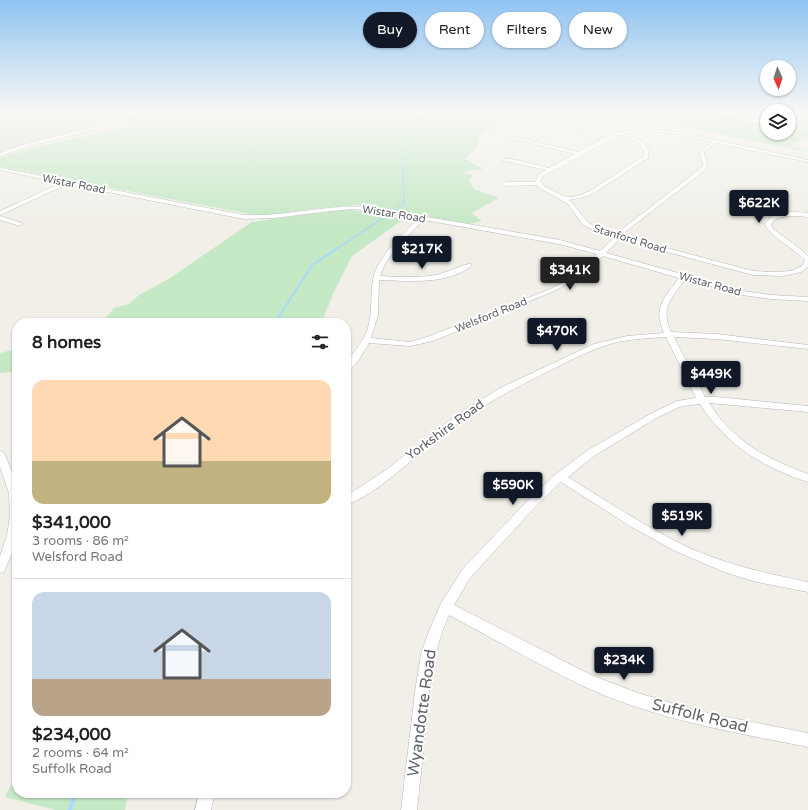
<!DOCTYPE html>
<html lang="en">
<head>
<meta charset="utf-8">
<style>
  :root { --surface:#fff; --page:#f6f6f6; --text:#222; --muted:#767676; --line:#e0e0e0; --accent:#111827 }
  body { margin:0; font-family:"Varela Round",sans-serif; background:var(--page); color:var(--text); height:100vh; display:flex; flex-direction:column; font-size:15px; white-space:nowrap }
  * { box-sizing:border-box; margin:0 }
  p { font-size:13px; color:var(--muted) }
  .icon { flex:none; width:22px; height:22px; fill:none; stroke:currentColor; stroke-width:2; stroke-linecap:round; stroke-linejoin:round }
  .map { position:relative; flex:1; overflow:hidden }
  .side { position:absolute; left:12px; top:318px; width:339px; height:480px; display:flex; flex-direction:column; background:var(--surface); border-radius:16px; box-shadow:0 1px 3px #0004 }
  .side>* { flex:none }
  .guide { position:absolute; left:363px; top:12px; width:380px; height:36px; display:flex; gap:8px }
  .needle { width:26px; rotate:177deg }
  .fabs { position:absolute; left:760px; top:60px; display:grid; gap:8px }
  .fabs a { display:grid; place-items:center; width:36px; height:36px; border-radius:50%; background:var(--surface); box-shadow:0 1px 3px #0004; font-size:20px }
  .price { position:absolute; translate:-50% -34px; padding:0 9px; border-radius:4px; background:var(--accent); color:#fff; font-size:13px; line-height:26px; filter:drop-shadow(0 1px 2px #0008) }
  .price::after { content:''; position:absolute; left:50%; top:24px; width:12px; height:9px; margin-left:-6px; background:inherit; clip-path:polygon(0 0,100% 0,50% 100%) }
  .price.current { background:#222; color:#fff }
  ul { padding:0; list-style:none }
  li { display:grid; align-content:center; gap:8px; height:212px; padding:0 20px }
  li+li { border-top:1px solid var(--line) }
  li span { display:grid; place-items:center; height:124px; border-radius:12px; color:#555 }
  li>.icon { margin-inline-start:auto }
  span .icon { width:72px; height:72px; fill:#fffc; stroke-width:1 }
  li b { font-size:17px }
  h2 { display:flex; justify-content:space-between; align-items:center; height:48px; padding:0 20px; font-size:17px }
  .pill { padding:0 14px; border-radius:18px; background:var(--surface); box-shadow:0 1px 3px #0004; font-size:14px; line-height:36px }
  .pill.current { background:var(--accent); color:#fff }
  .map>svg:first-child { display:block }
  .education { fill:#e1ded6 }
  .green { fill:#c5e8c5 }
  .lines { fill:none; stroke-linecap:round; stroke-linejoin:round }
  .stream-far3 { stroke:#aadaff; stroke-width:1 }
  .stream-far2 { stroke:#aadaff; stroke-width:1.5 }
  .stream-far1 { stroke:#aadaff; stroke-width:2 }
  .stream { stroke:#aadaff; stroke-width:4 }
  .street-casing { stroke:#b5b8bc; stroke-width:1 }
  .street { fill:#fff; fill-rule:evenodd }
  .labels { text-anchor:middle; dominant-baseline:central; stroke-width:4; stroke-linejoin:round; paint-order:stroke }
  .far-street-label { font-size:11px; fill:#5f6368; stroke:#fff }
  .street-label { font-size:13px; fill:#5f6368; stroke:#fff }
  .near-street-label { font-size:16px; fill:#5f6368; stroke:#fff }
</style>
</head>
<body>
<div class="map">
<svg width="808" height="810" viewBox="0 0 808 810">
  <rect width="100%" height="100%" fill="#f1efe8"/>
  <polygon class="education" points="0,111 131,111 105,125 33,143 0,155"/>
  <g class="green">
    <path d="M136,111h370l-6,3 -4,14 -15,6 -4,14 -12,11 18,10c-7,2 -13,0 -19,4l9,2 -4,6 5,8 25,9 -28,15 11,8 -14,3 -111,-19 -45,4 -51,7 -261,-49v-9l26,-9 104,-23 3,-3 -10,1 -6,-1z"/>
    <polygon points="612,111 710,111 767,125 767,133 789,133 789,128 807,117 808,136 790,146 808,151 808,152"/>
    <polygon points="344,209 405,218 352,256 334,292 322,321 327,323 102,323 114,308 129,304 139,295 167,280 252,222"/>
    <polygon points="17,349 17,371 0,373 0,353"/>
    <polygon points="17,773 17,793 128,793 125,810 56,810 5,797"/>
  </g>
  <g class="lines">
    <polyline class="stream-far3" points="403,172 401,133 429,111"/>
    <polyline class="stream-far2" points="338,248 404,204 403,171"/>
    <polyline class="stream-far1" points="275,323 312,265 339,247"/>
    <polyline class="stream" points="70,810 75,793"/>
    <defs>
      <g id="street">
        <polygon points="128,111 133,111 100,128 26,147 0,156 0,153 22,145 98,126"/>
        <path d="M530,111h6l-10,4 -1,2 10,5 70,16 6,-4 23,-5 -24,-11 -53,-7h17l26,3 22,5 17,9 39,4 130,28v2l-92,-19 -12,9 3,13 -3,6 -74,57 -8,8 131,35 22,1 16,-1 11,-5 3,-6c-12,-13 -31,-20 -40,-35 6,-16 29,-13 43,-12v4c-12,-1 -24,-3 -35,4l-2,4 2,4 30,22 5,5v11l-7,5 -18,4 -30,-1 -134,-36 -13,14 137,38 28,4 37,2v4l-37,-2 -29,-4 -57,-16c-14,21 -25,28 -14,53l46,2 91,11v4l-91,-10 -43,-2 31,60h12l91,9v6l-99,-9c23,37 59,57 99,71v8c-45,-14 -83,-38 -108,-78l-18,2 -24,11 -64,39 -26,21c37,23 75,48 115,68 41,19 81,28 125,37v10l-51,-10 -33,-10 -49,-21 -45,-25 -69,-44 -26,25 -65,71 -16,27 137,70 47,18 68,20 102,20v14c-76,-15 -154,-28 -225,-61 -45,-22 -90,-47 -134,-71 -16,35 -20,72 -23,110 -3,28 -6,57 -9,85h-16l14,-118 6,-38 8,-23 12,-28 21,-33 65,-69 29,-27 32,-24 64,-37 25,-12 19,-3 -30,-61c-16,1 -33,2 -48,5 -23,5 -44,17 -65,27 -40,20 -79,40 -114,68 -25,20 -64,59 -93,68v-9l40,-26 69,-54 45,-28 94,-44 33,-8 37,-3c-12,-27 1,-35 15,-55l-76,-22 -17,16 -12,9 -22,11 -119,49 -23,5 -41,-3c-5,8 -13,25 -23,28 0,-13 16,-26 21,-40 6,-17 3,-34 6,-51 3,-22 30,-46 45,-61l-49,-8 -16,-2 -31,3 -47,6 -31,1 -177,-35 -67,31v-4l61,-28 -61,-13v-2l244,47c42,2 83,-11 125,-8l191,33 40,11 14,-13 -14,-4 -18,-10 -14,-20 -30,-17 -1,-2 -31,1 -3,-2 3,-2h29l4,-8 7,-4 -45,-10v-2l15,2 33,8 26,-14 -65,-16v-2l68,16 24,-13 -69,-15 -11,-5 1,-6zM638,130l40,4 34,8 -12,10 3,13 -3,4 -74,57 -9,9c-26,-7 -30,-12 -45,-33l-3,-2 15,-3 10,-4 54,-35c3,-15 -11,-21 -24,-24zM619,135c12,3 25,6 25,21l-54,35c-17,7 -22,9 -38,-1 -5,-2 -9,-4 -12,-9l3,-5zM424,220l135,24 38,10 -15,16 -12,9 -22,11 -121,47 -17,5 -39,-4 7,-23 1,-35c28,1 72,5 93,-15l-1,-1c-6,-1 -25,9 -35,11 -18,3 -37,2 -56,1 7,-22 28,-40 44,-56z"/>
        <polygon points="0,216 22,223 23,224 20,226 0,220"/>
        <polygon points="0,451 3,452 5,455 17,484 17,541 4,572 0,573 0,556 7,536 10,515 9,493 0,467"/>
        <polygon points="199,793 215,793 211,810 195,810"/>
      </g>
    </defs>
    <use href="#street" class="street-casing"/>
    <use href="#street" class="street"/>
  </g>
  <linearGradient id="sky" x2="0" y2="1"><stop stop-color="#8fc3f1"/><stop offset="0.5" stop-color="#f9f8f5"/><stop offset="1" stop-color="#f9f8f5" stop-opacity="0"/></linearGradient>
  <rect width="808" height="224" fill="url(#sky)"/>
  <g class="labels">
    <g class="far-street-label">
      <text transform="translate(74 184) rotate(11)">Wistar Road</text>
      <text transform="translate(394 214) rotate(9)">Wistar Road</text>
      <text transform="translate(630 239) rotate(17)">Stanford Road</text>
      <text transform="translate(710 284) rotate(15)">Wistar Road</text>
      <text transform="translate(491 315) rotate(-22)">Welsford Road</text>
    </g>
    <g class="street-label">
      <text transform="translate(445 430) rotate(-36)">Yorkshire Road</text>
    </g>
    <g class="near-street-label">
      <text transform="translate(422 713) rotate(-82)">Wyandotte Road</text>
      <text transform="translate(700 716) rotate(14)">Suffolk Road</text>
    </g>
  </g>
</svg>
<div class="fabs">
<a><svg class="needle" viewBox="-14 -14 28 28"><path d="M0-13l5 13h-10z" fill="#e53935"/><path d="M0 13l5-13h-10z" fill="#767676"/></svg></a>
<a><svg class="icon" aria-label="layers" viewBox="0 0 24 24"><path d="M12 4l9 5-9 5-9-5zM3 14l9 5 9-5"/></svg></a>
</div>
<b class="price" style="left:759px;top:224px">$622K</b>
<b class="price" style="left:422px;top:270px">$217K</b>
<b class="price current" style="left:570px;top:291px">$341K</b>
<b class="price" style="left:557px;top:352px">$470K</b>
<b class="price" style="left:711px;top:395px">$449K</b>
<b class="price" style="left:513px;top:506px">$590K</b>
<b class="price" style="left:682px;top:537px">$519K</b>
<b class="price" style="left:624px;top:681px">$234K</b>
<div class="guide">
<a class="pill current">Buy</a>
<a class="pill">Rent</a>
<a class="pill">Filters</a>
<a class="pill">New</a>
</div>
<section class="side">
<h2>8 homes<svg class="icon" aria-label="filters" viewBox="0 0 24 24"><path d="M4 7h16M4 17h16"/><circle cx="9" cy="7" r="2"/><circle cx="15" cy="17" r="2"/></svg></h2>
<ul>
<li><span style="background:linear-gradient(#ffd9b3 65%,#c2b280 0)"><svg class="icon" aria-label="home" viewBox="0 0 24 24"><path d="M3 11l9-7 9 7M6 9v11h12V9"/></svg></span><div><b>$341,000</b><p>3 rooms · 86 m²</p><p>Welsford Road</p></div></li>
<li><span style="background:linear-gradient(#c9d6e8 70%,#b9a48a 0)"><svg class="icon" aria-label="home" viewBox="0 0 24 24"><path d="M3 11l9-7 9 7M6 9v11h12V9"/></svg></span><div><b>$234,000</b><p>2 rooms · 64 m²</p><p>Suffolk Road</p></div></li>
</ul>
</section>
</div>
</body>
</html>
